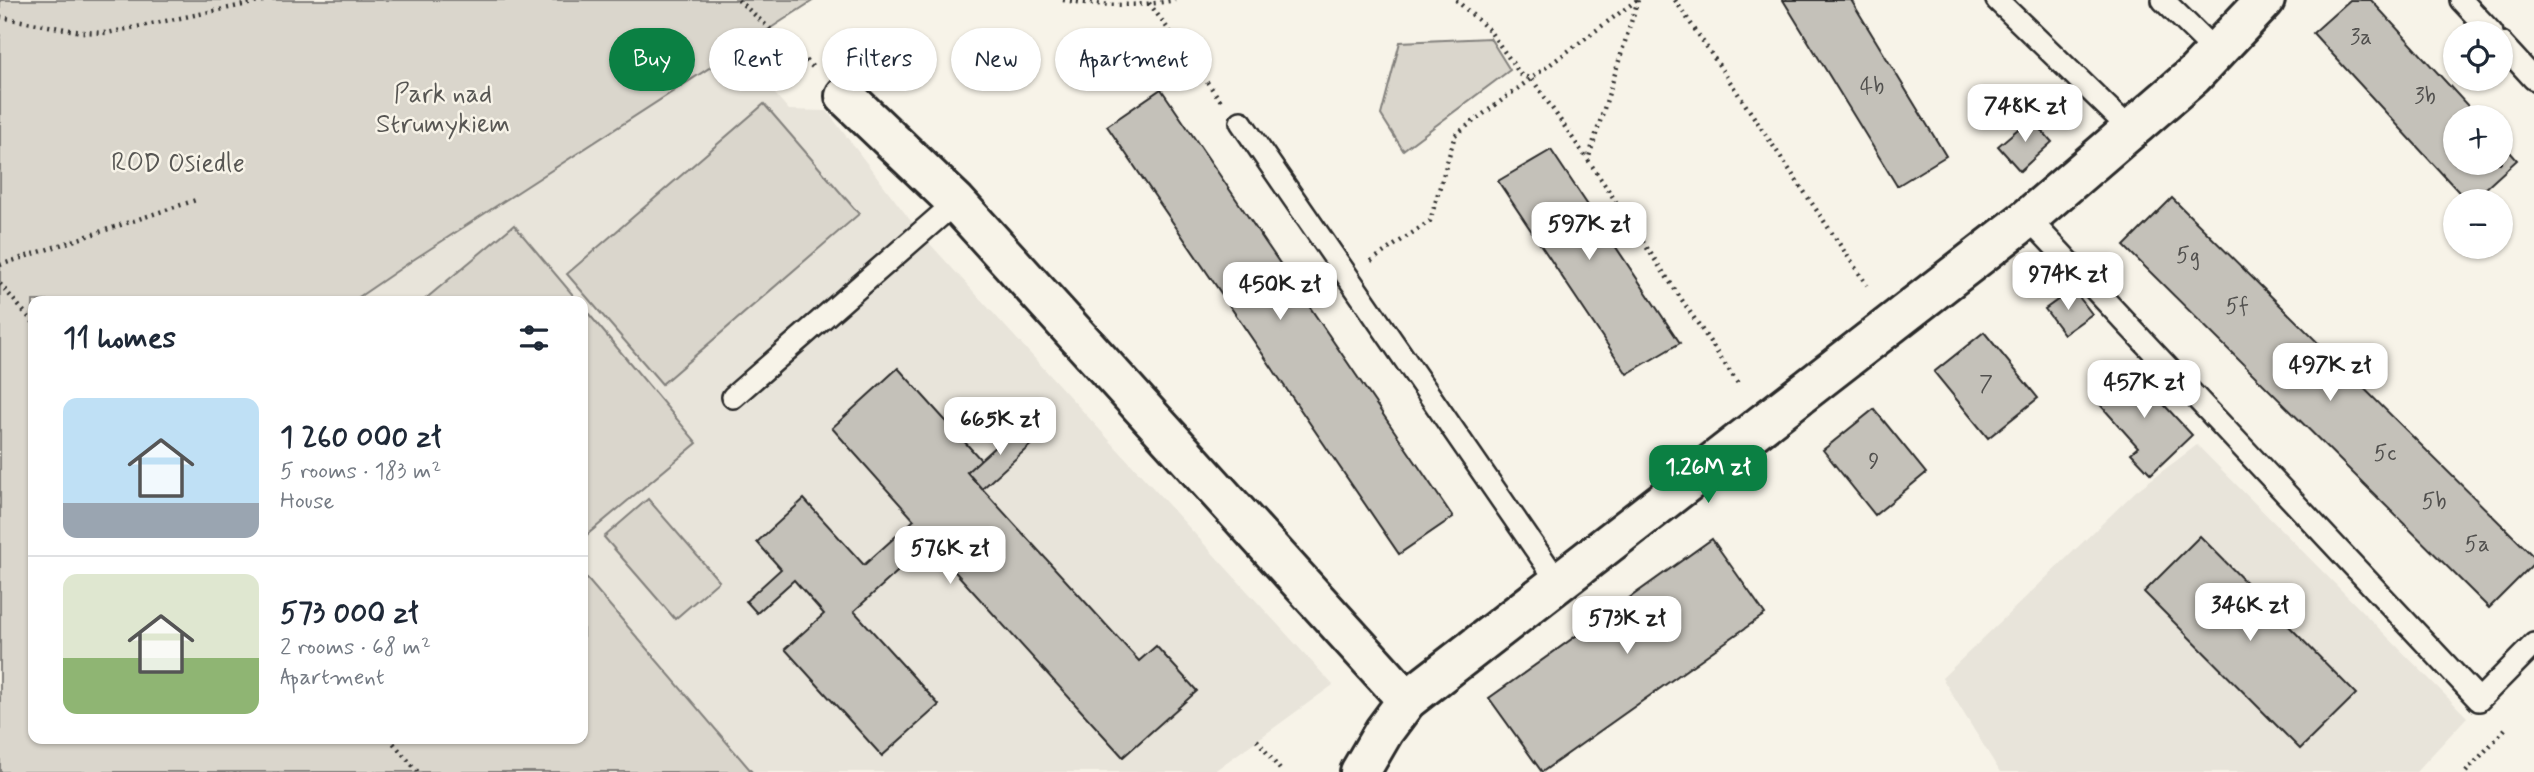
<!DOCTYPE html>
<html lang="en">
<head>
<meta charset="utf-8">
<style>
  :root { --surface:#fff; --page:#f2f2f3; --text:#1f2937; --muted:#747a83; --line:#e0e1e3; --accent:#0b8043 }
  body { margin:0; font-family:Mynerve,sans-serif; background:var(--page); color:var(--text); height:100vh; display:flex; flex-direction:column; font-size:26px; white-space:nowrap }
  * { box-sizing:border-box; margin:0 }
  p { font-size:23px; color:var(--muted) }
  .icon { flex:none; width:38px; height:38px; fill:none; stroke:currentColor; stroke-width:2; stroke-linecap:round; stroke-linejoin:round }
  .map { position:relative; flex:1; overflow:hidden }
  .details { position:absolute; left:28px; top:296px; width:560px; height:448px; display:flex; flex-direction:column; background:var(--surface); border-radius:14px; box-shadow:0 2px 5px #0004 }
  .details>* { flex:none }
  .banner { position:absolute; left:609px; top:28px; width:665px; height:63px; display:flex; gap:14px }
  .fabs { position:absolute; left:2443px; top:21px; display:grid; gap:14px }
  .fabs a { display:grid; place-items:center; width:70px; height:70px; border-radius:50%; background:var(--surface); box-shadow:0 2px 5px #0004; font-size:35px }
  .price { position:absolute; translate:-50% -60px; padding:0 16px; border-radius:14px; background:#fff; color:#222; font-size:23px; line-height:46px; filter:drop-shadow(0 2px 4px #0008) }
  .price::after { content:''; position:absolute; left:50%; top:42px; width:21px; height:16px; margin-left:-10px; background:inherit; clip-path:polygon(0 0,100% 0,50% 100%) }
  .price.active { background:var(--accent); color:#fff }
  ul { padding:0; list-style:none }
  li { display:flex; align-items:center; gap:21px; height:175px; padding:0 35px }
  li+li { border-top:2px solid var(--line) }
  li span { display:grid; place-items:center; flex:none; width:196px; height:140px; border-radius:14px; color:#555 }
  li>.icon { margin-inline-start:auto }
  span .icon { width:84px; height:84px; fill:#fffc; stroke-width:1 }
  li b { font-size:30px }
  h2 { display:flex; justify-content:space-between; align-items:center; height:84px; padding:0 35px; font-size:30px }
  .pill { padding:0 24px; border-radius:32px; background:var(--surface); box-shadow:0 2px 5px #0004; font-size:24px; line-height:63px }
  .pill.active { background:var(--accent); color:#fff }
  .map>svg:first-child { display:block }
  .built { fill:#e8e4da }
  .green { fill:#dad6cc; stroke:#82807c; stroke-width:2 }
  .building { fill:#c4c1b9; stroke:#2b2b2b; stroke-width:2 }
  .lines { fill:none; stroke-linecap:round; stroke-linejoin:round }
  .lane-casing { stroke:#2b2b2b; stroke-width:26 }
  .street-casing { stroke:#2b2b2b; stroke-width:44 }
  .path { stroke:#2b2b2b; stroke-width:4.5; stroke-dasharray:2 5; stroke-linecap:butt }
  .lane { stroke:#f7f3e8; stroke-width:21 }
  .street { stroke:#f7f3e8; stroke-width:38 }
  .labels { text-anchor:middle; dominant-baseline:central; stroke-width:5; stroke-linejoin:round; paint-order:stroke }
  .number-label { font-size:23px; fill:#51504e }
  .park-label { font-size:26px; fill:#575653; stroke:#f7f3e8 }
</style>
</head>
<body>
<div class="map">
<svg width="2534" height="772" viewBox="0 0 2534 772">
  <rect width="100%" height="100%" fill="#f7f3e8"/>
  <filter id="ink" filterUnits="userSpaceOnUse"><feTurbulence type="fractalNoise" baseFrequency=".0143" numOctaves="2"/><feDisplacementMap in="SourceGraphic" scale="14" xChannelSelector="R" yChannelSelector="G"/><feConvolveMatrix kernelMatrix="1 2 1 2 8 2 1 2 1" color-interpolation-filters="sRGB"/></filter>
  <g filter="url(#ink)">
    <g class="built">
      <polygon points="737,50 789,110 827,111 920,233 1333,685 1213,772 752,772 583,574 583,301 353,301 480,215"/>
      <polygon points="2197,445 2467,717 2416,772 2000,772 1942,678 2136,491"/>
    </g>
    <g class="green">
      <polygon points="0,0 814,0 413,260 353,301 33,301 33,738 583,738 583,574 752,772 0,772"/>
      <polygon points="1490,38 1510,70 1403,150 1381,115 1400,42"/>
      <polygon points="764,104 859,214 662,384 567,274"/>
      <polygon points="514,225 578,301 423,301"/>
      <polygon points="583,307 697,443 583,538"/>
      <polygon points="648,499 719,581 675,619 604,537"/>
    </g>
    <g class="building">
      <polygon points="1783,0 1851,0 1946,156 1897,186"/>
      <polygon points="2350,0 2371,0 2478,117 2455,117 2455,163 2501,163 2501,142 2517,160 2472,201 2467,201 2313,33"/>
      <polygon points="1161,89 1453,517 1399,554 1107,126"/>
      <polygon points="2031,118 2052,142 2020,171 1998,146"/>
      <polygon points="1551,150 1680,343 1627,374 1498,181"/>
      <polygon points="2172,198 2534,557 2534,563 2489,608 2124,246"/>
      <polygon points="2073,289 2092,314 2064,334 2045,309"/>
      <polygon points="1984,332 2038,398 1988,438 1934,372"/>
      <polygon points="898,368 981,460 967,472 1139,661 1156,646 1197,691 1123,757 929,543 854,611 939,705 882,756 785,649 824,614 794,580 757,613 746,601 781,569 757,542 804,499 864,565 914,520 832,428"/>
      <polygon points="2130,368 2192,435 2151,474 2131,453 2138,447 2095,399"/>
      <polygon points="1874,409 1926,473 1875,515 1823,450"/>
      <polygon points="1019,425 1034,442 982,489 967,472"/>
      <polygon points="2200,536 2356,694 2300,749 2144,592"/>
      <polygon points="1712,539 1765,614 1542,772 1489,698"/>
    </g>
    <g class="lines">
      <defs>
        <g id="lane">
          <polyline points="1997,0 2131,130"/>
          <polyline points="2163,0 2216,52"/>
          <polyline points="2461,0 2492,33"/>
          <polyline points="2501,43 2534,79"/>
          <polyline points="1241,122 1559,583"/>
          <polyline points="2028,218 2479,700 2534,644"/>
          <polyline points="733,397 956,202"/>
        </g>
        <g id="street">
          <polyline points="845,96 956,202 1407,700"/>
          <polyline points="1360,772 1384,731 1407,700 2028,218 2193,76 2265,0"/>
        </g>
      </defs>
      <use href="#lane" class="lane-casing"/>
      <use href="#street" class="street-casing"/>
      <g class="path">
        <polyline points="738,0 816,70"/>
        <path d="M1063,0c37,6 75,7 112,0"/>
        <polyline points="1456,0 1489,30 1521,75 1532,79 1587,159"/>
        <polyline points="1638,0 1588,160 1739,385"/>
        <polyline points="1675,0 1867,285"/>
        <polyline points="1149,3 1221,101"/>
        <polyline points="0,17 81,32 107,33 268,0"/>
        <polyline points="1371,261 1430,221 1455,135 1637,0"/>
        <polyline points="0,265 196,200"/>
        <polyline points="0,284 33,322"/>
        <polyline points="389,738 418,772"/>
        <polyline points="1257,740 1282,772"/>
        <polyline points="2466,772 2506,728"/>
      </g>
      <use href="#lane" class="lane"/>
      <use href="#street" class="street"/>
    </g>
  </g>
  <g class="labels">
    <g class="number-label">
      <text x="2361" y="38">3a</text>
      <text x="1872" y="87">4b</text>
      <text x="2425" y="97">3b</text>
      <text x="2188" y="256">5g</text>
      <text x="2237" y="307">5f</text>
      <text x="1986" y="385">7</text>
      <text x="2385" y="454">5c</text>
      <text x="1874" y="462">9</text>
      <text x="2434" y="502">5b</text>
      <text x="2477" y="545">5a</text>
    </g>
    <g class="park-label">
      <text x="443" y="95">Park nad<tspan x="443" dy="30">Strumykiem</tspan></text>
      <text x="178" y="164">ROD Osiedle</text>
    </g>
  </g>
</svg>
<div class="fabs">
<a><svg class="icon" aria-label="locate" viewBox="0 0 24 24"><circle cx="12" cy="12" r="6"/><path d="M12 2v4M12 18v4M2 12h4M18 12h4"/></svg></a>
<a>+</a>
<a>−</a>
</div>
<b class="price" style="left:2025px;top:144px">748K zł</b>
<b class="price" style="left:1589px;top:262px">597K zł</b>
<b class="price" style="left:2068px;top:312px">974K zł</b>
<b class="price" style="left:1280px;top:322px">450K zł</b>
<b class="price" style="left:2330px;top:403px">497K zł</b>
<b class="price" style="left:2144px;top:420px">457K zł</b>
<b class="price" style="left:1000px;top:457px">665K zł</b>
<b class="price active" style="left:1708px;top:505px">1.26M zł</b>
<b class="price" style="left:950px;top:586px">576K zł</b>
<b class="price" style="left:2250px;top:643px">346K zł</b>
<b class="price" style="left:1627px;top:656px">573K zł</b>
<div class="banner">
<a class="pill active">Buy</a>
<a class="pill">Rent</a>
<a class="pill">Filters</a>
<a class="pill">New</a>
<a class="pill">Apartment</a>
</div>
<section class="details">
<h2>11 homes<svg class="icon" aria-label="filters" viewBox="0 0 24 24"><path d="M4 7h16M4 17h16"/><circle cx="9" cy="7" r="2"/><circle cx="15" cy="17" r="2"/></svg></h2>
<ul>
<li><span style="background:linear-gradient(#bfe0f5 75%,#9aa5b1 0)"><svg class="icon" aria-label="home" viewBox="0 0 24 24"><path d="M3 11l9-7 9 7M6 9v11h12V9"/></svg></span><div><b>1 260 000 zł</b><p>5 rooms · 183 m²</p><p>House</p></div></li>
<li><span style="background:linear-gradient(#dfe7d0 60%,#8fb573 0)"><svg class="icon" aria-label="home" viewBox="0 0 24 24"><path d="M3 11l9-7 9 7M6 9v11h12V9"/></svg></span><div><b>573 000 zł</b><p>2 rooms · 68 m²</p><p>Apartment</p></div></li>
</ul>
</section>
</div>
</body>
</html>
